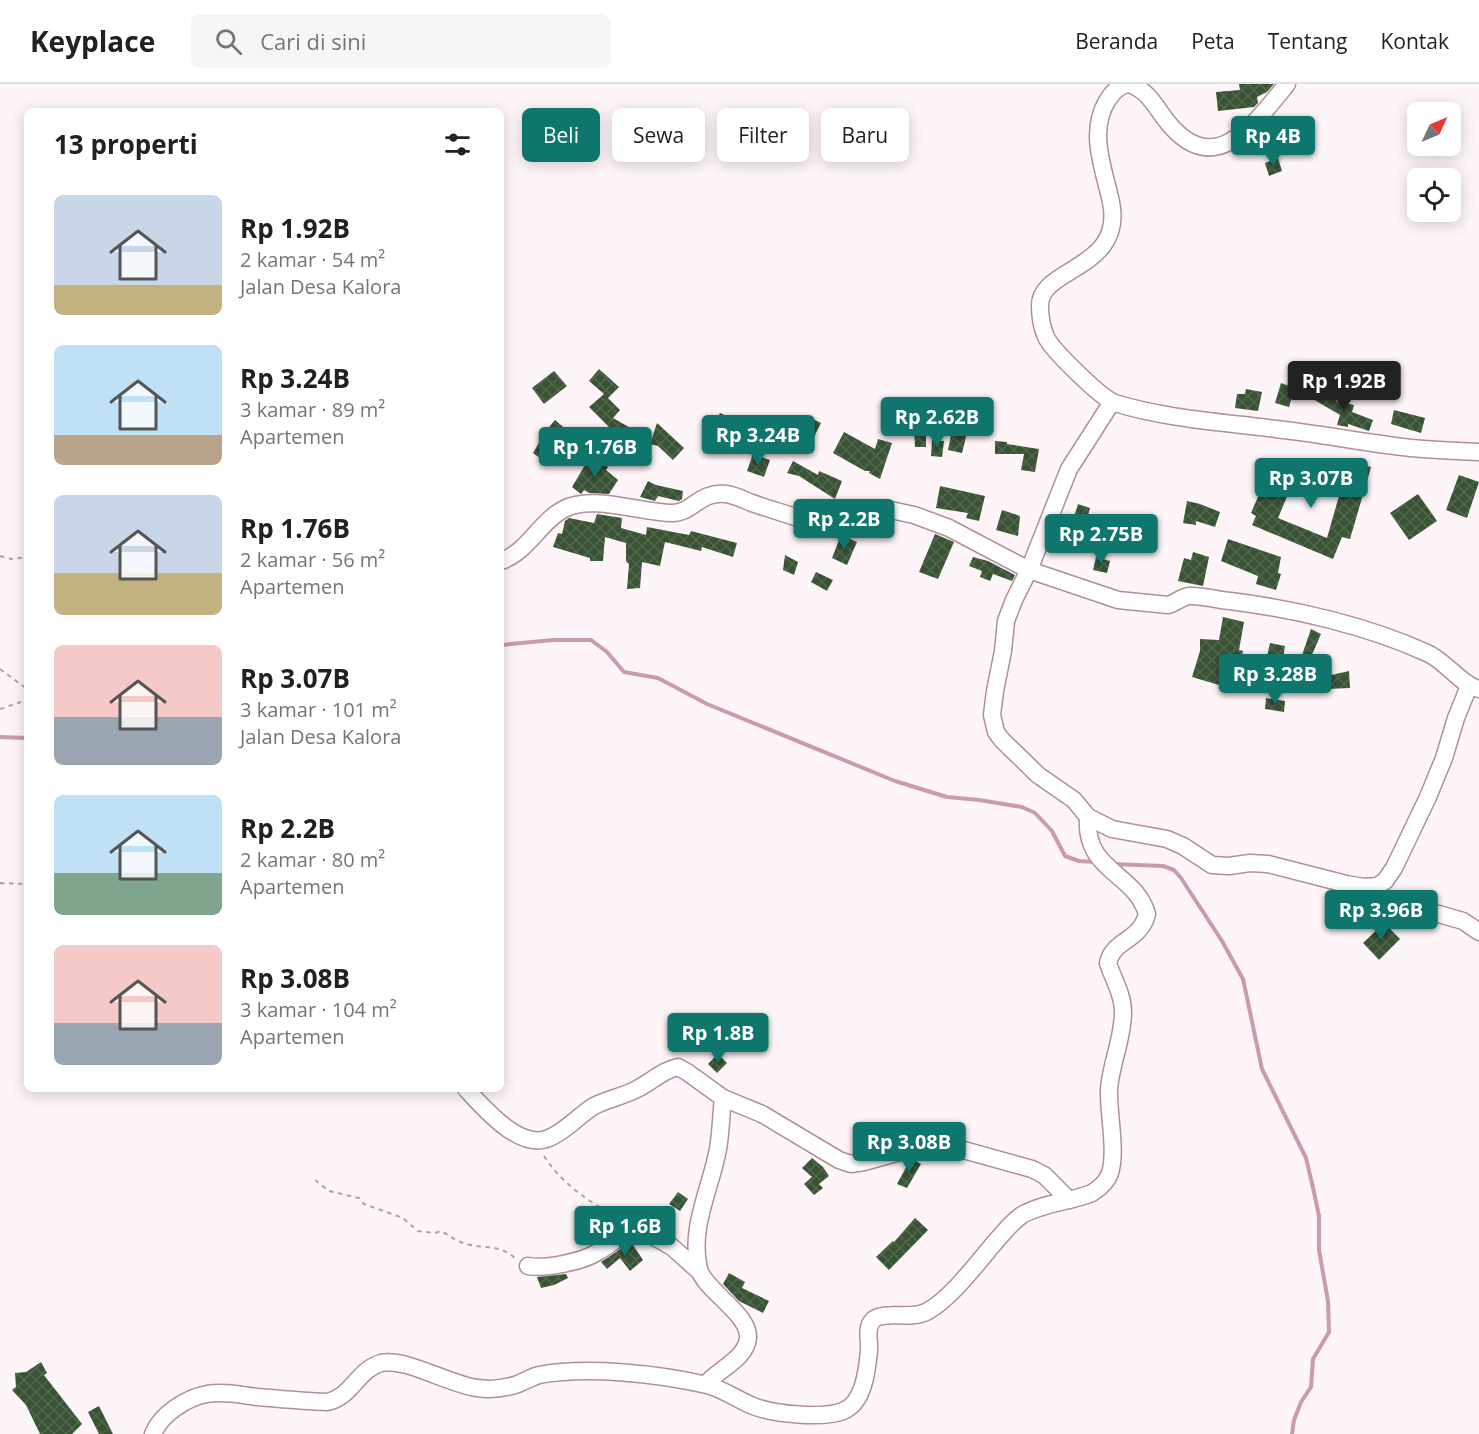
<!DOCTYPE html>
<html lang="id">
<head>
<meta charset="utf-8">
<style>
  :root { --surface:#fff; --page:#f6f6f6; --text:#202124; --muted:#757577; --line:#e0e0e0; --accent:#0f766e }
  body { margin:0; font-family:"Open Sans",sans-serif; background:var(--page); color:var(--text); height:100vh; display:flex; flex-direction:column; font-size:22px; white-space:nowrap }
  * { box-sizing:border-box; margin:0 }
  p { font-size:20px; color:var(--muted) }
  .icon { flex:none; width:33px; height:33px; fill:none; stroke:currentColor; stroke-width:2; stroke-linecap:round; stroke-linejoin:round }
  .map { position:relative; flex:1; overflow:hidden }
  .details { position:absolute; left:24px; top:24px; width:480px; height:984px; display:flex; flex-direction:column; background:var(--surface); border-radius:9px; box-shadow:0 3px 15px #0003 }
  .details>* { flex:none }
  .banner { position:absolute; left:522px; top:24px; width:570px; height:54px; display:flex; gap:12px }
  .needle { width:39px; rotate:46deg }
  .buttons { position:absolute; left:1407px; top:18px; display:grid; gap:12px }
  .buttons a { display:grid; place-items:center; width:54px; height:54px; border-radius:9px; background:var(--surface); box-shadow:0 3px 15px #0003; font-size:30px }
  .price { position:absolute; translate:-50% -51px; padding:0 14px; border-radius:6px; background:var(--accent); color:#fff; font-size:20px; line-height:39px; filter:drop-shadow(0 2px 3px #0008) }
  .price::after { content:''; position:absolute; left:50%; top:36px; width:18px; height:14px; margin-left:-9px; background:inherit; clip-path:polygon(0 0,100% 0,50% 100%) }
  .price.selected { background:#222; color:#fff }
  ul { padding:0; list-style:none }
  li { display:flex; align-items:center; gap:18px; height:150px; padding:0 30px }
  li span { display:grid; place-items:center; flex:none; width:168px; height:120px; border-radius:9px; color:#555 }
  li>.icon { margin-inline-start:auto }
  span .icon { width:72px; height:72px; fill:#fffc; stroke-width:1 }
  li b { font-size:26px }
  h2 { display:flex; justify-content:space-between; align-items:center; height:72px; padding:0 30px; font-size:26px }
  .pill { padding:0 21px; border-radius:9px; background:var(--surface); box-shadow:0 3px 15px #0003; font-size:21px; line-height:54px }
  .pill.selected { background:var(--accent); color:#fff }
  header { display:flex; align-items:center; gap:36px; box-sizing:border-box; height:84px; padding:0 30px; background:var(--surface); border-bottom:2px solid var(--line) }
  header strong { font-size:28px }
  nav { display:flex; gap:33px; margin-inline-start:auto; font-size:21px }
  .search { width:420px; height:54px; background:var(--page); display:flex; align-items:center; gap:15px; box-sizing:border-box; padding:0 21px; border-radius:9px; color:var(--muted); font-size:22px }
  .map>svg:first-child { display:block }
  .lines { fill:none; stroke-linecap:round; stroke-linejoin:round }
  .stream { stroke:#ca9ba8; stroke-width:4 }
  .building { fill:url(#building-cross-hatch) }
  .street-casing { stroke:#b18f98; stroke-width:19 }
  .path { stroke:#aea4a7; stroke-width:2; stroke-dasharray:4.5 4.5; stroke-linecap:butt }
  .street { stroke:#fff; stroke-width:16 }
</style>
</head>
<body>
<header>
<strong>Keyplace</strong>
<div class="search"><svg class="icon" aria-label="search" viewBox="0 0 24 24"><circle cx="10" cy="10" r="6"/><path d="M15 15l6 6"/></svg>Cari di sini</div>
<nav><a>Beranda</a><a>Peta</a><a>Tentang</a><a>Kontak</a></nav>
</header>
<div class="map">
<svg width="1479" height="1350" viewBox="0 0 1479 1350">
  <defs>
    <pattern id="building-cross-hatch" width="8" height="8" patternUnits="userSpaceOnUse" patternTransform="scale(1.5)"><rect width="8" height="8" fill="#395335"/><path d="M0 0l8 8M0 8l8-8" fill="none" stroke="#53674f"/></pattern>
  </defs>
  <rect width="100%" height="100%" fill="#fdf5f7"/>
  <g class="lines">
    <g class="stream">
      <polyline points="501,561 553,556 591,556 607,568 624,588 658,594 707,620 895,697 947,713 979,716 1022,723 1035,729 1052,747 1065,772 1079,777 1096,778"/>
      <polyline points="0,653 27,654"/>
      <polyline points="1112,780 1163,782 1174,786 1181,794 1222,857 1243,895 1262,985 1306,1074 1314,1108 1319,1132 1319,1166 1328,1217 1329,1248 1313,1275 1311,1303 1301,1318 1294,1336 1292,1350"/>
    </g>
  </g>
  <g class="building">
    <polygon points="1239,0 1274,0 1267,8 1257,13 1258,19 1254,23 1218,27 1216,8 1240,6"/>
    <polygon points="1278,74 1282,87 1269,92 1265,79"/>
    <polygon points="599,285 619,303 608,314 605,311 620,326 613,334 634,346 626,361 616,355 618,352 589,323 604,310 589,297"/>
    <polygon points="554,287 567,302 544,320 532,304"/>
    <polygon points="1281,299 1295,304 1289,323 1275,319"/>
    <polygon points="1246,305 1262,308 1258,327 1235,324 1237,310 1245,310"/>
    <polygon points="1325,305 1339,313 1336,317 1354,321 1352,328 1373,336 1369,347 1348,340 1348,343 1337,341 1340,331 1313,315 1314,312 1320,314"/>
    <polygon points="1394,326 1425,334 1421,349 1391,340"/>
    <polygon points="720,329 740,338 726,368 712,361 719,344 715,339"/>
    <polygon points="809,333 821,339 814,353 802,347"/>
    <polygon points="555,336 569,348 558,361 560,363 550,381 533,369 545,348"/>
    <polygon points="657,339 684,364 673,376 658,362 650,360"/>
    <polygon points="914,345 926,345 926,363 915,363"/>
    <polygon points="952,346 967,349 962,369 948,366"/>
    <polygon points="844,348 875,365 878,355 892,359 880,395 869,389 870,387 865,387 833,369"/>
    <polygon points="932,356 944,357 942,373 931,372"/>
    <polygon points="995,357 1007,358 1007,360 1039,365 1035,388 1021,386 1024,370 995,370"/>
    <polygon points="591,369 608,383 606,386 618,396 609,410 589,409 584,406 581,410 572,403 585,381 583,379"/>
    <polygon points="753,370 770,376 764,393 747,387"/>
    <polygon points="793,377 818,391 819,387 842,397 835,415 799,392 787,389"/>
    <polygon points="1349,377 1371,383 1350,455 1342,453 1333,475 1252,441 1256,432 1251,429 1272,380 1296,391 1278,434 1327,454"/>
    <polygon points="1459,391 1479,398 1467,434 1446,426"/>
    <polygon points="648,397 656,401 683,407 682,415 679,417 658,412 655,417 640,413"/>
    <polygon points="940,402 985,412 979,437 966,434 968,429 936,424"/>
    <polygon points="1418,410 1437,437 1409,456 1390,429"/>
    <polygon points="1187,417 1200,420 1220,428 1215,443 1196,437 1196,441 1183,439"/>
    <polygon points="1078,420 1090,424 1086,440 1073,436"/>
    <polygon points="1002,426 1020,432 1018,452 996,446"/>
    <polygon points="597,430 622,434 621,444 646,451 647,443 689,451 691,447 737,459 733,473 702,463 701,467 665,458 660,482 642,478 640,504 627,505 629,480 626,477 626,459 605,453 603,477 590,477 590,474 553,463 558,449 562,450 565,437 569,434 594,439"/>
    <polygon points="1128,432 1144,435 1141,450 1126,447"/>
    <polygon points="878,437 893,438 892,453 876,452"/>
    <polygon points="935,450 954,458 938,495 919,488"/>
    <polygon points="841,451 857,458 847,481 832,474"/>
    <polygon points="1228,455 1281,473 1278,489 1281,490 1276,506 1256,500 1258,492 1221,477"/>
    <polygon points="1193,468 1209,473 1203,502 1178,497 1184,474 1191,476"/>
    <polygon points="785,471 798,478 794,491 783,486"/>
    <polygon points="973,473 988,477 1015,491 1012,497 993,490 990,497 980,493 982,487 969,482"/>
    <polygon points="1096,473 1110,477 1107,489 1093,486"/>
    <polygon points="816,488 833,496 827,507 811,498"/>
    <polygon points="1223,533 1244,538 1239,566 1243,567 1236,595 1222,592 1219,601 1192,593 1200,567 1200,555 1219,556"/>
    <polygon points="1311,545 1321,550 1308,580 1300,577"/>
    <polygon points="1270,559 1285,562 1282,580 1266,576"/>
    <polygon points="1349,587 1350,604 1327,605 1327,592"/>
    <polygon points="1266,614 1285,617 1284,628 1265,625"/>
    <polygon points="1384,839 1400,855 1379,876 1363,859"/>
    <polygon points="718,970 727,979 717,989 708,980"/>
    <polygon points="812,1074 823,1083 829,1092 819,1100 817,1098 823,1104 814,1111 804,1100 812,1093 802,1084"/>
    <polygon points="912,1075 921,1080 907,1104 897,1100 910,1076"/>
    <polygon points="678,1108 688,1115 680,1127 669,1120"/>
    <polygon points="915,1134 928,1146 889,1186 876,1173 893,1157 894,1158"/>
    <polygon points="631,1158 643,1176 630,1187 620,1174 607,1185 601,1178"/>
    <polygon points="729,1189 745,1198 742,1204 769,1217 763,1229 739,1217 723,1200"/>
    <polygon points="566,1190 568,1194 554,1201 541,1204 537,1193"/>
    <polygon points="41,1278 47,1289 44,1291 82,1340 72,1350 40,1350 26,1321 12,1306 16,1303 15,1289 26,1288"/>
    <polygon points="99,1322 113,1350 99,1350 88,1328"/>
  </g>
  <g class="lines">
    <defs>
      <g id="street">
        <path d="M1127,0c-10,3 -14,8 -20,17 -19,32 -3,68 4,101 14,68 -72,65 -71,104 0,10 2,22 6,31 6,13 55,61 69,66 52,16 107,19 161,26 45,5 90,14 135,19 22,2 45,3 68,4"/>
        <path d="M1129,0c17,5 26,21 36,35 48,63 88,7 122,-35"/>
        <polyline points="1112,318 1069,385 1029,486 1014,516 1006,537 1003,567 995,607 992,631 996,648 1002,656 1038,691 1074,716 1088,733 1112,745 1167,755 1183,762 1212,781 1229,782 1250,779 1268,780 1346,800 1364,803 1377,802 1385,797 1394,784 1428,713 1444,674 1456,634 1469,602"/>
        <path d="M501,477c27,-9 38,-39 63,-52 28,-15 77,4 108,4 21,0 27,-22 54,-19 9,1 18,6 26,9 17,6 35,11 52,17l12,2 46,-10 24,-3 28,6 35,13 80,42 89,30 50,5c8,-2 13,-8 21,-9 13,-1 28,4 41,5 65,8 138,25 197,52 19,8 35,33 52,36"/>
        <polyline points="1364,803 1402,824 1416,828 1439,830 1463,837 1479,848"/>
        <path d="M466,1005c18,19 54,62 83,49 17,-7 29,-22 45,-32 14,-7 30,-10 43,-17 14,-7 26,-19 41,-22l9,5 36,26 39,16 77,46 12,4 13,-2 68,-19 10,1 90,25 12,6 25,25"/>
        <path d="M528,1182c17,3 53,-4 68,-13 14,-8 26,-18 39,-27l37,21 28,25"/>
        <path d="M710,1301l-1,-4c12,-13 37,-23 39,-43 2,-24 -44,-48 -49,-69 -10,-41 12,-81 19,-120 3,-17 3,-34 5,-51"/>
        <path d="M153,1350c8,-20 33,-36 54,-40 16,-3 34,1 50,3 24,2 47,4 70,5 25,-5 30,-32 54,-39 23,-6 70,22 96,25 13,2 29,0 41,-4 7,-3 14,-7 21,-9 49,-9 120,-1 168,10 16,4 31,15 46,21 20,8 70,13 90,5 21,-8 24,-41 26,-60 1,-10 -4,-23 4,-31 11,-10 37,0 53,-8 23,-11 53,-51 70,-71 8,-9 17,-20 26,-26 21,-12 48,-13 70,-22 8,-5 15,-11 18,-20 7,-22 -2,-60 -1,-84 2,-26 14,-50 14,-77 0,-18 -10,-33 -15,-49 5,-24 32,-21 39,-49 -12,-42 -63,-42 -59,-97"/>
      </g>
    </defs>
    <use href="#street" class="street-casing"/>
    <g class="path">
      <polyline points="0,472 11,475 27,473"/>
      <polyline points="0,585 27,605"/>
      <polyline points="0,625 27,616"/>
      <polyline points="0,799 27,800"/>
      <path d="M544,1072c17,27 47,48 76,62"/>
      <path d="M315,1096l14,11 30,7 5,6 39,14 15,13 17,2 6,-2c9,5 16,11 26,13 20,6 31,-1 49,15"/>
    </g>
    <use href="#street" class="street"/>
  </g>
</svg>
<div class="buttons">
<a><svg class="needle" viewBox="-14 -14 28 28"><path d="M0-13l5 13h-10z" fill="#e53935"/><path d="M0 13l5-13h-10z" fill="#757577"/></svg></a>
<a><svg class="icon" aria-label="locate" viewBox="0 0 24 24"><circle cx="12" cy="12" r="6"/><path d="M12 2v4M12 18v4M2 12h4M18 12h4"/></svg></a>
</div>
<b class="price" style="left:1273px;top:83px">Rp 4B</b>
<b class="price selected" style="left:1344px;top:328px">Rp 1.92B</b>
<b class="price" style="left:937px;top:364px">Rp 2.62B</b>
<b class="price" style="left:758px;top:382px">Rp 3.24B</b>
<b class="price" style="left:595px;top:394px">Rp 1.76B</b>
<b class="price" style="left:1311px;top:425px">Rp 3.07B</b>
<b class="price" style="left:844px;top:466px">Rp 2.2B</b>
<b class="price" style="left:1101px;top:481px">Rp 2.75B</b>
<b class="price" style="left:1275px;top:621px">Rp 3.28B</b>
<b class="price" style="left:1381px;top:857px">Rp 3.96B</b>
<b class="price" style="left:718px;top:980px">Rp 1.8B</b>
<b class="price" style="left:909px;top:1089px">Rp 3.08B</b>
<b class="price" style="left:625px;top:1173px">Rp 1.6B</b>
<div class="banner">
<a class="pill selected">Beli</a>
<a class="pill">Sewa</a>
<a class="pill">Filter</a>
<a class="pill">Baru</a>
</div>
<section class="details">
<h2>13 properti<svg class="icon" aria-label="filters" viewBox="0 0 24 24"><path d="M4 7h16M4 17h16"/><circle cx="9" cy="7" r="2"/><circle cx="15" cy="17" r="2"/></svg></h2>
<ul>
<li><span style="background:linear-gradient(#c9d6e8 75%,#c2b280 0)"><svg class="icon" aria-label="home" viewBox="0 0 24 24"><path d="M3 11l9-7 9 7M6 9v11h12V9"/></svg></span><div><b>Rp 1.92B</b><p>2 kamar · 54 m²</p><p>Jalan Desa Kalora</p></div></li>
<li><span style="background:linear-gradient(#bfe0f5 75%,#b9a48a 0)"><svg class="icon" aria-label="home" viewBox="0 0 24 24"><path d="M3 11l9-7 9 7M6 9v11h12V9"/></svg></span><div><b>Rp 3.24B</b><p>3 kamar · 89 m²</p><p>Apartemen</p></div></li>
<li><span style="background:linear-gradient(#c9d6e8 65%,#c2b280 0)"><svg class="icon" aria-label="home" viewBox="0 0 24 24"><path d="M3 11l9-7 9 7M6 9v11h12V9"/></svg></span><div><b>Rp 1.76B</b><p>2 kamar · 56 m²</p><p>Apartemen</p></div></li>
<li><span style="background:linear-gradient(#f6c9c9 60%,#9aa5b1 0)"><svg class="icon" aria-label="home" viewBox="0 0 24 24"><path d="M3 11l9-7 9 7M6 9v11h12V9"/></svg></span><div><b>Rp 3.07B</b><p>3 kamar · 101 m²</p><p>Jalan Desa Kalora</p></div></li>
<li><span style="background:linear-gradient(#bfe0f5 65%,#7fa58c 0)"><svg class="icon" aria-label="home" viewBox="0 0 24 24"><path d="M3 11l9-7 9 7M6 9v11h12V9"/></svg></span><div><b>Rp 2.2B</b><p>2 kamar · 80 m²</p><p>Apartemen</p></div></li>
<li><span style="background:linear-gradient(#f6c9c9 65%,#9aa5b1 0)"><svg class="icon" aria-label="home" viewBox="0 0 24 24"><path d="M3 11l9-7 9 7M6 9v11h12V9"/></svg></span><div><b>Rp 3.08B</b><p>3 kamar · 104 m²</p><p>Apartemen</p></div></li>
</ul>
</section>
</div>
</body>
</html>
